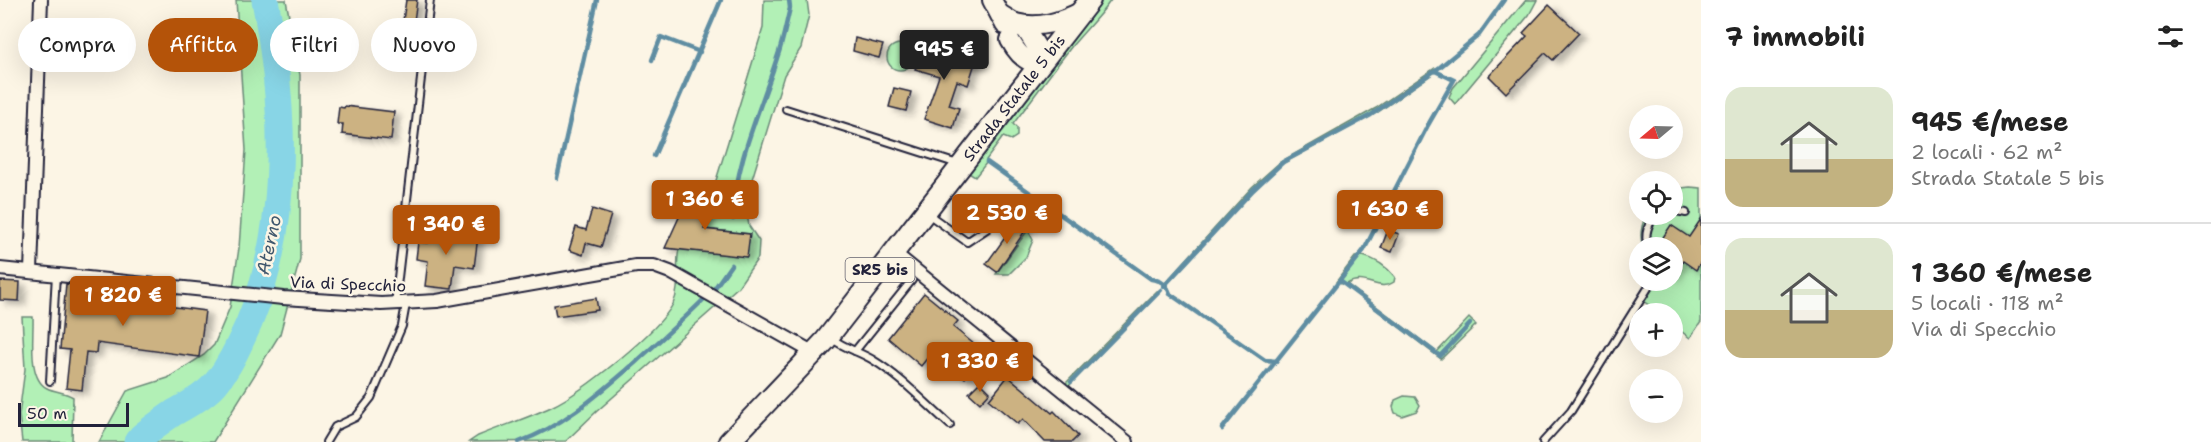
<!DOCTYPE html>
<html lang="it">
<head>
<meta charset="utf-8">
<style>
  :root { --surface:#fff; --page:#f6f6f6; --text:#222; --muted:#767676; --line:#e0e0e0; --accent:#b45309 }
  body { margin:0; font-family:"Shantell Sans",sans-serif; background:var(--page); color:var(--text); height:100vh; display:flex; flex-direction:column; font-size:22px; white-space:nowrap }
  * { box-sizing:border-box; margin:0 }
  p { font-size:20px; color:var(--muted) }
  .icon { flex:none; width:33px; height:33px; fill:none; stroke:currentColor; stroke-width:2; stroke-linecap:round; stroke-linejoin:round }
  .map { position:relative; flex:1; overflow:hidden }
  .details { display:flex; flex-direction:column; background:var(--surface); width:510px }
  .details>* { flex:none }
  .banner { position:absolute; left:18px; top:18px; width:570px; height:54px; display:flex; gap:12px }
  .needle { width:39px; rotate:251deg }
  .controls { position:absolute; left:1629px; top:105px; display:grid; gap:12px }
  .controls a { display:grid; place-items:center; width:54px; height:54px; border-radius:50%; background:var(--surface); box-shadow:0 6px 24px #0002; font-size:30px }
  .scale { position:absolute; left:18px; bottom:15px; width:111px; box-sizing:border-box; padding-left:6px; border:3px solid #22223b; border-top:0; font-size:16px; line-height:21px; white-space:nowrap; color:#22223b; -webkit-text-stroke:4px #fcf5e5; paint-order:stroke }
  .price { position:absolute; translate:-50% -51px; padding:0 14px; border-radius:6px; background:var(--accent); color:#fff; font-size:20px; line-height:39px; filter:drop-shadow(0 2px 3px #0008) }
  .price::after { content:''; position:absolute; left:50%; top:36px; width:18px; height:14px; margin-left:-9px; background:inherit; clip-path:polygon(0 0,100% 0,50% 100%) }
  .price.on { background:#222; color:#fff }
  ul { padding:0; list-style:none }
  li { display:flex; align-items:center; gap:18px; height:150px; padding:0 24px }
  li+li { border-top:2px solid var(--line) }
  li span { display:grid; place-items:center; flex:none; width:168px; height:120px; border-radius:18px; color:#555 }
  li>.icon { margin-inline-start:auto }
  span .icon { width:72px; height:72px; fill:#fffc; stroke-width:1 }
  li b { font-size:26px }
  h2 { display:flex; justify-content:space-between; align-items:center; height:72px; padding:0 24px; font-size:26px }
  .chip { padding:0 21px; border-radius:27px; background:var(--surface); box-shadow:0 6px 24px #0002; font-size:21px; line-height:54px }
  .chip.on { background:var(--accent); color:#fff }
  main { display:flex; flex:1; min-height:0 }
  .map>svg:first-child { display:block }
  .green { fill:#b2f0b6; stroke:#6a8978; stroke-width:1.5 }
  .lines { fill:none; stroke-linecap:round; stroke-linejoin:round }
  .stream { stroke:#5f8da2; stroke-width:4.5 }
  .river { stroke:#88d5e6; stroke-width:27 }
  .building { fill:#ccb282; stroke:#22223b; stroke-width:1.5; filter:url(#shadow) }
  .lane-casing { stroke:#22223b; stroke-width:10 }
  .street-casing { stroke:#22223b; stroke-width:16 }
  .secondary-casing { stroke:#22223b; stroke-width:22 }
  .primary-casing { stroke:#22223b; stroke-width:24 }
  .lane { stroke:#fcf5e5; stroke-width:6 }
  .street { stroke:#fcf5e5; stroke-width:12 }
  .secondary { stroke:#fcf5e5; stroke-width:18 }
  .primary { stroke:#fcf5e5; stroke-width:20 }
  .labels { text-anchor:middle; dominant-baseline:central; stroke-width:5; stroke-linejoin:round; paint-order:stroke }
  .shield { fill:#fcf5e5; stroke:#63616e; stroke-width:1.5 }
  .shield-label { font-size:15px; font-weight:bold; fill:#22223b }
  .street-label { font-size:16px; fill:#22223b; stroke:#fcf5e5 }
  .water-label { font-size:18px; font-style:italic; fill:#41586e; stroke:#fcf5e5 }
</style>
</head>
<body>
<main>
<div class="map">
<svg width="1701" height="442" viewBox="0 0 1701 442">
  <defs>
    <filter id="shadow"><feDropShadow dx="6" dy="4" stdDeviation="3" flood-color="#0004"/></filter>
  </defs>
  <rect width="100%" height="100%" fill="#fcf5e5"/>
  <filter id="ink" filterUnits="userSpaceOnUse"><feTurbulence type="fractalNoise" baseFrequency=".0167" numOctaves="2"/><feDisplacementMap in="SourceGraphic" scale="12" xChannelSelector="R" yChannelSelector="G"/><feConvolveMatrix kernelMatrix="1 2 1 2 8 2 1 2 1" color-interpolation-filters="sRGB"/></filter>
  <g filter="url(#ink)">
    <g class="green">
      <polygon points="236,0 286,0 300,75 300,259 280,334 213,442 99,442 127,391 168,378 204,355 214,345 230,307 239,248 246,150"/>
      <path d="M764,0h43l2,15 -8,33 -17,27 -39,127 4,24 10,15 -1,17 -20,29 -142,125 -30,29 -97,1 9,-6c24,-10 50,-18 73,-29 30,-14 107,-75 122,-103 8,-17 2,-37 6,-55l68,8 2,-23 -45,-5 6,-29 53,-172z"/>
      <path d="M1100,0h11c-12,17 -26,30 -39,46 -20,26 -39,52 -59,78l4,4v8l-6,4 -8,-3 -17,23 165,118 14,5 87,-96 28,-25 96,-54 59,-40 3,2 -60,42 -96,52 -22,20 -93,100 4,9 94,66h5l-4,3 -96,-68c-5,-9 -8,-12 -19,-14l-164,-118 -12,15 -8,-5z"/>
      <polygon points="1526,0 1537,0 1529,15 1455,104 1449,97 1453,88"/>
      <circle cx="900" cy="57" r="13"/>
      <path d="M1690,187l11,1v134l-11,16 -17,-13 -1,-11 -14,-1 -18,-15 9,-17 23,-1v-32l-29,-1c-4,-11 -2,-21 3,-32l26,-1 1,-25z"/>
      <polygon points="1028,230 1033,240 1026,257 1009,274 996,274"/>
      <path d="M1363,256c12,3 24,11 32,21l-1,5c-16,11 -29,-9 -47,2l90,68 32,-34 7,7 -35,34 -97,-74 -8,-3 19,-25z"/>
      <polygon points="1161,290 1067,388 1064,385 1157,291"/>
      <path d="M22,317h11c1,18 -6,61 14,71 8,4 18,4 26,9l-1,45h-50l-3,-27 6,-46z"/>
      <polygon points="1404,396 1415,397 1420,405 1417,411 1402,416 1395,413 1393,407 1395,400"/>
    </g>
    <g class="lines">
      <g class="stream">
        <polyline points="652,60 661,37 700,52"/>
        <polyline points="654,156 721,0"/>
        <path d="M987,162l164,117c10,1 16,5 19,15l95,66 11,1"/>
        <polyline points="557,178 597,0"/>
        <path d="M733,219c2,-57 27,-108 44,-161 6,-16 9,-34 13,-50l-1,-8"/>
        <polyline points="1340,281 1440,356 1470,324"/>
        <polyline points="1164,286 1253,190 1283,162 1371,115 1440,67 1479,35 1504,0"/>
        <polyline points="714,289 731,265"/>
        <polyline points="1071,382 1161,290"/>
        <polyline points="1222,429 1364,250 1428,125 1454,80 1435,71"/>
        <path d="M519,442c45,-16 82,-50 117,-80 23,-21 46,-41 67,-62"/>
      </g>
      <path class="river" d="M137,442l5,-6c10,-8 20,-15 30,-22 15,-9 32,-17 44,-31 15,-19 23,-38 33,-60 42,-101 36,-217 16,-323"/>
    </g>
    <g class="building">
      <polygon points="406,0 417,0 413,28 402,27"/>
      <polygon points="1549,5 1579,33 1553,60 1545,53 1506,93 1489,76 1527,36 1523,33"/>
      <polygon points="855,38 883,45 879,58 853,51"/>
      <polygon points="923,44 976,60 968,85 957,81 949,105 959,108 953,128 924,119 939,76 915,69"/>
      <polygon points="894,88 911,92 906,111 889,107"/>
      <polygon points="345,106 394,112 391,140 342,134 343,124 337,124 339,107 344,108"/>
      <polygon points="691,191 716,202 704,229 750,234 747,257 665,248"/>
      <polygon points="592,209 611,215 601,247 586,243 583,255 569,250 576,227 586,230"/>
      <polygon points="1019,218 1029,225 997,272 986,264"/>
      <polygon points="1701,219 1701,262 1696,270 1683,261 1672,277 1672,248 1656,248 1671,225 1689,237"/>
      <polygon points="429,230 478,236 474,268 455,265 452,289 425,286 428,261 416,259 418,242 428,243"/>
      <polygon points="1388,230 1399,234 1392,252 1381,248"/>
      <polygon points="0,281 20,282 19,301 0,300"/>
      <polygon points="66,284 114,289 113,301 138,304 138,302 205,311 199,357 97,343 96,353 86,352 82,390 66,388 70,350 60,349"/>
      <polygon points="924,293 958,321 953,327 985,353 965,378 933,351 921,366 888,338"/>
      <polygon points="596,298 598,310 556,316 554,305"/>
      <polygon points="1008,376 1052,413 1054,411 1078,436 1072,442 1045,442 1023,419 1018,424 989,400"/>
      <polygon points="980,382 990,392 980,403 969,393"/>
    </g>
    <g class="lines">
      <defs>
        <g id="lane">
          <polyline points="786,109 958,164"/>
          <polyline points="1672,210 1686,213"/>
          <polyline points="928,214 967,242 988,228"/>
          <path d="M1648,248c-4,-14 -1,-25 10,-34"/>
          <polyline points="395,304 430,0"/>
          <path d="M831,338c13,10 29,14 42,22 28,17 52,43 77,65"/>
          <polyline points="855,351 912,280"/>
          <polyline points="50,381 56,274"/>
          <polyline points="326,442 335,427 356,417 371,398 402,326 406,304"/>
          <polyline points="1543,442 1571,411 1653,280"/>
        </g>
        <g id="street">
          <polyline points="893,252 1127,442"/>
          <polyline points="0,269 283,298 381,304 437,301 636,266 654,266 670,272 814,353"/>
          <polyline points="31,271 41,0"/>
        </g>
        <g id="secondary">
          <polyline points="992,0 1005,25"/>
          <path d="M1000,14l26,16 12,19 3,14c-15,1 -24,-10 -31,-23"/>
          <path d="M1015,23c25,6 45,-1 67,-12"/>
        </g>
        <polyline id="primary" points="729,442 825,341 1090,0"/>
      </defs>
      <use href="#lane" class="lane-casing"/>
      <use href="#street" class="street-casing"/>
      <use href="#secondary" class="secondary-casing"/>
      <use href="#primary" class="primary-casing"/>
      <use href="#lane" class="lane"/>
      <use href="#street" class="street"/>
      <use href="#secondary" class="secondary"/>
      <use href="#primary" class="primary"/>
    </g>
  </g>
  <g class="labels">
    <rect class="shield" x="845.5" y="258" width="69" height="24" rx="4.5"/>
    <g class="shield-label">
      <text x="880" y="270">SR5 bis</text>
    </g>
    <g class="street-label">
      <text transform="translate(1014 98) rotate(-52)">Strada Statale 5 bis</text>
      <text transform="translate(348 284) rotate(2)">Via di Specchio</text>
    </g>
    <g class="water-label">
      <text transform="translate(269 245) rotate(-78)">Aterno</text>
    </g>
  </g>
</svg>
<div class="controls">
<a><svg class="needle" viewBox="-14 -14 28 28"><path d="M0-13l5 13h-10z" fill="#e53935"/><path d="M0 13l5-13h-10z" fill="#767676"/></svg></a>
<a><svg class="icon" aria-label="locate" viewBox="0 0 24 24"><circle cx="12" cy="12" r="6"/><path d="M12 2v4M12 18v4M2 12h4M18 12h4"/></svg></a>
<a><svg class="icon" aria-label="layers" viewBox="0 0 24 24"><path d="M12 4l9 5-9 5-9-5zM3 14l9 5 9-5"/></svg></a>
<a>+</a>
<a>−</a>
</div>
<div class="scale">50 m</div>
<b class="price on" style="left:944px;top:81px">945 €</b>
<b class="price" style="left:705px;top:231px">1 360 €</b>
<b class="price" style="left:1390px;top:241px">1 630 €</b>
<b class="price" style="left:1007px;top:245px">2 530 €</b>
<b class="price" style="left:446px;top:256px">1 340 €</b>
<b class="price" style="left:123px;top:327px">1 820 €</b>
<b class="price" style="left:980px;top:393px">1 330 €</b>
<div class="banner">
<a class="chip">Compra</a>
<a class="chip on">Affitta</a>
<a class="chip">Filtri</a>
<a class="chip">Nuovo</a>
</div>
</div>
<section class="details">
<h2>7 immobili<svg class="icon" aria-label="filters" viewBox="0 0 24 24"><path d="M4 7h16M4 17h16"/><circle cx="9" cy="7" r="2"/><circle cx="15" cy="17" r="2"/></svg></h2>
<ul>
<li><span style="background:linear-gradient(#dfe7d0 60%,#c2b280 0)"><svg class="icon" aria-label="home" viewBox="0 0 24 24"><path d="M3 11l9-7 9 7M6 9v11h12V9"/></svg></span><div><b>945 €/mese</b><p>2 locali · 62 m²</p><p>Strada Statale 5 bis</p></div></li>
<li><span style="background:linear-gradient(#dfe7d0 60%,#c2b280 0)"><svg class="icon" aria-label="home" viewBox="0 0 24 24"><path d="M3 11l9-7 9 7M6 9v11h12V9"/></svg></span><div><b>1 360 €/mese</b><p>5 locali · 118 m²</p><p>Via di Specchio</p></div></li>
</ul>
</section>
</main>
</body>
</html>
